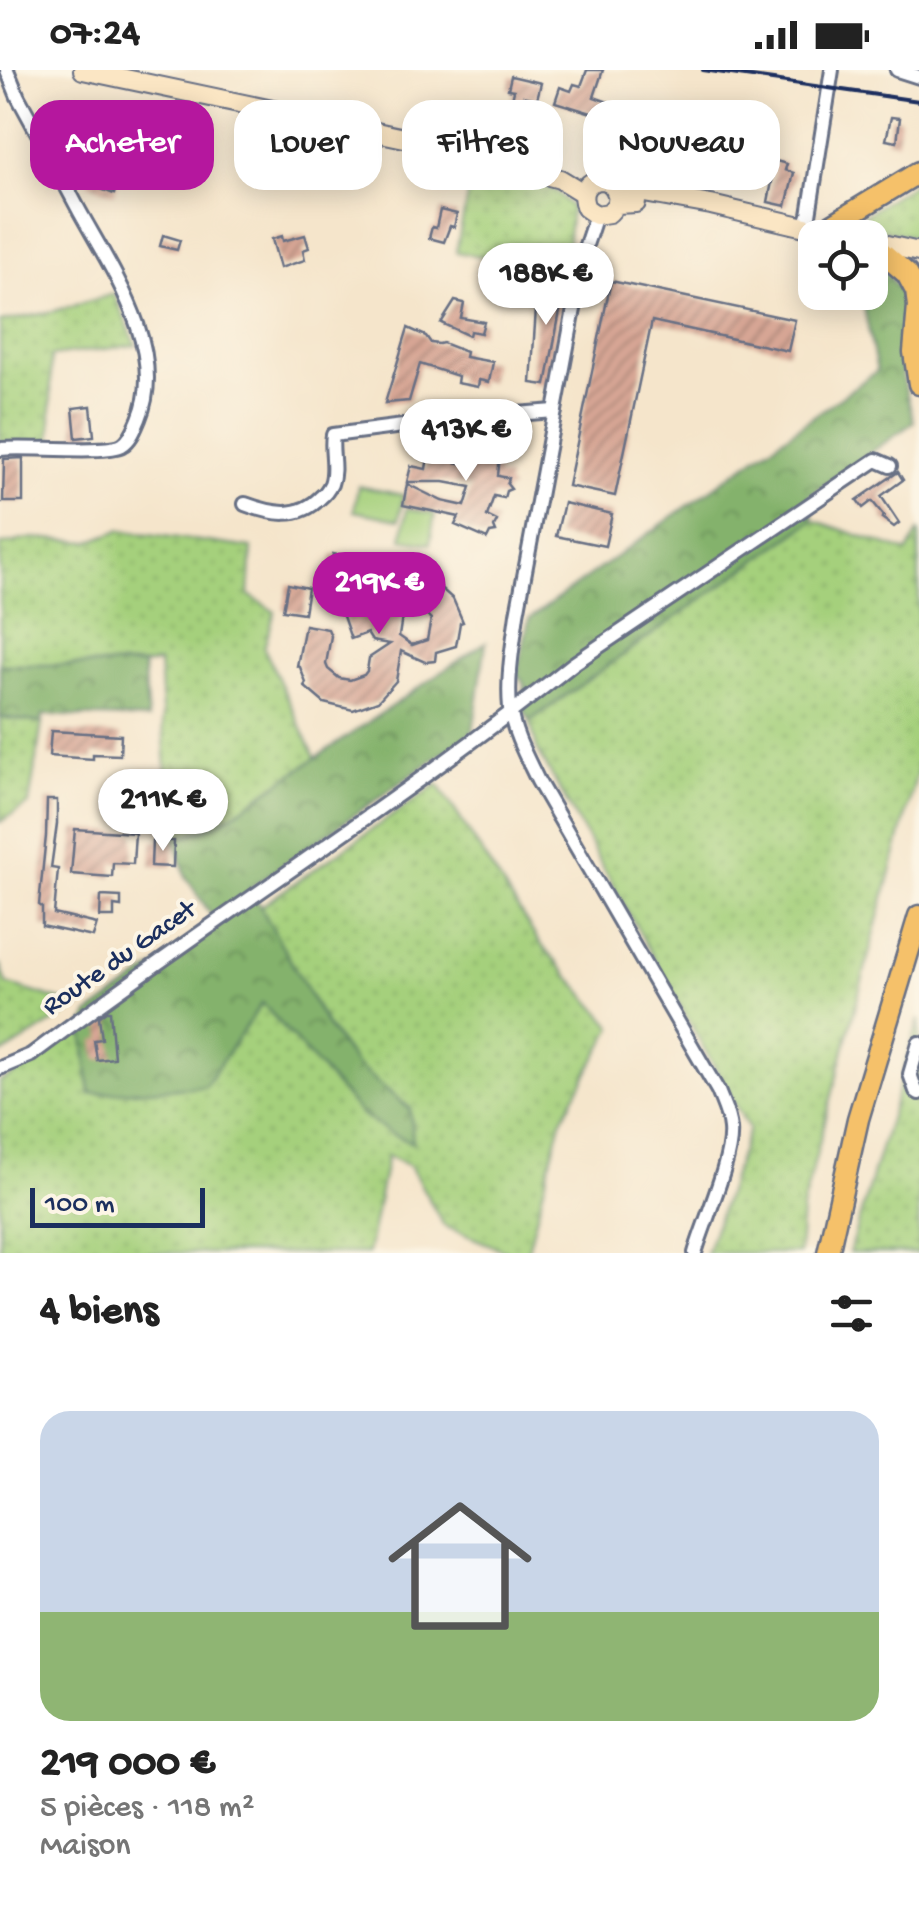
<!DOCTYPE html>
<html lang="fr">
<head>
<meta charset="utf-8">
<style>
  :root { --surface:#fff; --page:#f2f2f2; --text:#222; --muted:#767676; --line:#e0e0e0; --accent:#b5179e }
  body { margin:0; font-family:"Gochi Hand",sans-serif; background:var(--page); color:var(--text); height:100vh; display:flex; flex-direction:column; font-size:38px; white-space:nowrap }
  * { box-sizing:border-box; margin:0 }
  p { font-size:32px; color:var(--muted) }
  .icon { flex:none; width:55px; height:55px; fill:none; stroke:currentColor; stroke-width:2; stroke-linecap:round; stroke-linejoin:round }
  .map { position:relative; height:1183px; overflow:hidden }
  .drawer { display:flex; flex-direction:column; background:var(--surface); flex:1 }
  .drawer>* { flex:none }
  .guide { position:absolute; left:30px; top:30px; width:860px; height:90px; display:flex; gap:20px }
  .controls { position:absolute; left:798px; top:150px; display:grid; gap:20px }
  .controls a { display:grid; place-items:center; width:90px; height:90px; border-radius:20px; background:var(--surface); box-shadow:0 5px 25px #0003; font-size:50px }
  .scale { position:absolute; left:30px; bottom:25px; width:175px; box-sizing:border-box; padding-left:10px; border:5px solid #1b2f5e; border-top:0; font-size:28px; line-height:35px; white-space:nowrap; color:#1b2f5e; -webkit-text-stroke:8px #fcf5e5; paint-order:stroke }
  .price { position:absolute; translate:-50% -85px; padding:0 22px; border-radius:35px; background:#fff; color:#222; font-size:32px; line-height:65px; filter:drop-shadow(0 2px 5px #0008) }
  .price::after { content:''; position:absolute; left:50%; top:60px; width:30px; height:22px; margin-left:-15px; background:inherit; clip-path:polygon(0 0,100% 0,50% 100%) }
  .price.current { background:var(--accent); color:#fff }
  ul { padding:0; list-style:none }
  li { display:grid; align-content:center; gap:20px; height:530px; padding:0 40px }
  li+li { border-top:2px solid var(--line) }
  li span { display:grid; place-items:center; height:310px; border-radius:30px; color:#555 }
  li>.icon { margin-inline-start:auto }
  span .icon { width:180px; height:180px; fill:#fffc; stroke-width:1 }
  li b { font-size:42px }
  h2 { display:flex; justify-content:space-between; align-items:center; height:120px; padding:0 40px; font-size:42px }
  .pill { padding:0 35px; border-radius:30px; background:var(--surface); box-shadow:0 5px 25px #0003; font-size:35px; line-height:90px }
  .pill.current { background:var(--accent); color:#fff }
  .status { display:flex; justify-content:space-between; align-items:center; height:70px; padding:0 50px; background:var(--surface); direction:ltr }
  .status svg { height:28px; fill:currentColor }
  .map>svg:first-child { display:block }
  .green { fill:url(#green-dots); stroke:#60806d; stroke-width:2.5 }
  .forest { fill:url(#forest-crowns); stroke:#507065; stroke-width:2.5 }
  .pitch { fill:#a5d07c; stroke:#60806d; stroke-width:2.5 }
  .building { fill:url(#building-hatch); fill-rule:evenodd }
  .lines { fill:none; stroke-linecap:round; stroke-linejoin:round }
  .street-casing { stroke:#676f84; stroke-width:18 }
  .secondary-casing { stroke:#676f84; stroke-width:22 }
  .primary-casing { stroke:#676f84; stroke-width:25 }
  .street { stroke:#fff; stroke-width:12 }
  .secondary { stroke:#fbe6c4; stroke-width:18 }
  .primary { stroke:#f5c16b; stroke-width:20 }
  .rail { stroke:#1b2f5e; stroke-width:4 }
  .labels { text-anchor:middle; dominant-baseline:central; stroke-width:8; stroke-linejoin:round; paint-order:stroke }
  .street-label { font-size:28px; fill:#1b2f5e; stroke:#fcf5e5 }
</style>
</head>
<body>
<div class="status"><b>07:24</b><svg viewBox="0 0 49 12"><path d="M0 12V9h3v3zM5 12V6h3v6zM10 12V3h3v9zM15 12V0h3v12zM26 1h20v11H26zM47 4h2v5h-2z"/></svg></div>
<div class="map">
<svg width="919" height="1183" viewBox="0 0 919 1183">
  <defs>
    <pattern id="green-dots" width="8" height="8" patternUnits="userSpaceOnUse" patternTransform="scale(2.5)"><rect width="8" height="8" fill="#a5d07c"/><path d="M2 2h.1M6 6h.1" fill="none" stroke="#8db36e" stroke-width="1.8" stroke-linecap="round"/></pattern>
    <pattern id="forest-crowns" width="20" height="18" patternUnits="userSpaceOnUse" patternTransform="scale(2.5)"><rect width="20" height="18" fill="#84b26c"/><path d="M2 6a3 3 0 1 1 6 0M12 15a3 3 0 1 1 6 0" fill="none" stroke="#6b915c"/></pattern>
    <pattern id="building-hatch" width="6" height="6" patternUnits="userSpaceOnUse" patternTransform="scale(2.5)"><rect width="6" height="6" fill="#d7a694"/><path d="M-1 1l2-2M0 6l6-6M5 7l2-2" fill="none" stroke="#ae887c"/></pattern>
  </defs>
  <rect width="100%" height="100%" fill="#fcf5e5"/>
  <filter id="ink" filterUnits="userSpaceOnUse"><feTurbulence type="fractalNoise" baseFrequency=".01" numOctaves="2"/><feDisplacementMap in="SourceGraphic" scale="20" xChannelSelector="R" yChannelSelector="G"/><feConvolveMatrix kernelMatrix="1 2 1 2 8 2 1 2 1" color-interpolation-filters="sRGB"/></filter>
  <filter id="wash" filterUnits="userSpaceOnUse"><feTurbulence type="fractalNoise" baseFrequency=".0048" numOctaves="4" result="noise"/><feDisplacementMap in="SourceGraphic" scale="40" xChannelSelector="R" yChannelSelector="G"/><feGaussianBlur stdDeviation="2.25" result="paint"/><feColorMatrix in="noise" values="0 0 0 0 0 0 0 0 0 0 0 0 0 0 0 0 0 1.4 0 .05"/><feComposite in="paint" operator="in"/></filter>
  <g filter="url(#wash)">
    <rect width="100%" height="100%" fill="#f5e5cb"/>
    <g class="green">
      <polygon points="473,96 555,120 571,137 565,200 456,182"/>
      <polygon points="919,110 919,168 852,153"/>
      <polygon points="114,224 136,275 51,286 51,371 0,372 0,252 51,242"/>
      <polygon points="813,450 908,482 919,460 919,695 802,1139 799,1183 706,1183 749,1059 537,679 530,651"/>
      <path d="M120,460l132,18 -3,47 26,17 -11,36 52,111c-45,30 -88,65 -141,79l-8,-52 -8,-123 -16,2h-143v-120l33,-7 56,4z"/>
      <polygon points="0,647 42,653 29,734 0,752"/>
      <polygon points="438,714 539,872 613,957 561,1051 527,1183 510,1183 444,1156 410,1096 387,1086 368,1183 0,1183 0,1011 20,1002 83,958 90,1024 262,933 361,1044 410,1038 356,995 327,956 260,837"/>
      <polygon points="0,893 7,914 79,936 6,982 0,984"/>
      <polygon points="919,949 919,1183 849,1183"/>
    </g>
    <g class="forest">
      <polygon points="870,197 886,201 903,228 902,306 914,352 809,426 813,450 530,651 521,636 525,615 517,604 529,549 877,301 861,223 870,222"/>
      <polygon points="486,572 473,662 250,818 327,956 356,995 410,1039 413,1073 393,1065 361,1044 262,933 205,1016 90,1024 83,958 89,944 217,854 186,807 175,769 202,761 232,745"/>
      <polygon points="0,595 143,595 148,649 43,645 42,653 0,647"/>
    </g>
    <g class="pitch">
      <polygon points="358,416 403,425 399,450 354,441"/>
      <polygon points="407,438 435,444 430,474 402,469"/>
    </g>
    <g id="blocks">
      <g class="building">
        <polygon points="587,0 603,0 594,27 614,34 608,48 555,32 560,17 571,21 574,14 581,16"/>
        <polygon points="511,6 541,13 537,29 523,26 522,31 512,29 514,20 508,19"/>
        <polygon points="891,47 900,48 897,72 886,70"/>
        <polygon points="776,91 787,94 785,100 794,103 786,136 768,132"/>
        <polygon points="93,101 118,111 114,124 88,114"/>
        <polygon points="440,140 457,144 454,157 450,156 444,172 429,168 432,157 436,158"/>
        <polygon points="163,165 180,170 177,180 160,176"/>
        <polygon points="305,165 309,178 303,180 305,190 280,198 272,169 282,166 283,171"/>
        <polygon points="538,209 565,215 546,315 531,313"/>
        <polygon points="611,211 795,250 788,281 652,251 615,426 568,416"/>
        <polygon points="455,231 464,233 461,248 484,252 481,263 470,261 469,266 441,253"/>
        <polygon points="408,258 426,266 431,273 439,274 443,273 466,282 465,287 493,292 489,312 479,310 478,317 457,313 458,306 420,294 409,331 385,333"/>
        <polygon points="91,336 94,366 76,368 73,338"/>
        <polygon points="494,362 495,365 509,364 509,371 514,374 510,378 510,384 500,385 498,406 509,408 507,414 511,419 506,421 504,428 494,426 487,446 497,451 494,457 496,462 490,463 487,469 455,455 459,447 403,435 407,414 442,431 465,436 471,417 444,412 407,412 411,396 426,399 428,387 476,396 474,363"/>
        <polygon points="23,388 23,432 3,432 4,389"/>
        <polygon points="898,402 903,410 881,426 899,453 894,457 882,448 884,446 872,431 863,438 857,430"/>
        <polygon points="564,433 612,444 605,476 556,466"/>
        <path d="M333,484l21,4 -10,54 41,-15 4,-5 -2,-6 23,-8 3,8 15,2 6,-6 19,17 10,23 -3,1 -4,23 -20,6 -1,9 -10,1 -24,-11 -5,30 -18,20 -25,9 -29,-7 -20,-17 2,-3 -6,-16 -3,-1 8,-41 23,4 3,7 -5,28 2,5 11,9 11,2 14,-5 3,-4 2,-13 21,-14 -18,-3 -5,-8 -16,6 -14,-40 -12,-2zM416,535l15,14 -4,21 -15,5 -13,-9 4,-25z"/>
        <polygon points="288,514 308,518 304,543 283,540"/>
        <polygon points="51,661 121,665 120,685 93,684 93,689 49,686"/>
        <polygon points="47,730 57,730 57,754 51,798 58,799 54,844 97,854 93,867 42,856 42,837 39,835 46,766"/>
        <polygon points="75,759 135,763 133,794 113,793 112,807 71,804"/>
        <polygon points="152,771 174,771 173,797 151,796"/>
        <polygon points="101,826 121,827 121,837 114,836 114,847 100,847"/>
        <polygon points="107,941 110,941 114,988 97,990 94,970 102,969 99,947"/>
      </g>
    </g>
  </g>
  <g filter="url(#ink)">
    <use href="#blocks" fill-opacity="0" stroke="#676f84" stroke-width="2.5"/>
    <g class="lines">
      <defs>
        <g id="street">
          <polyline points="897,0 919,7"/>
          <path d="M596,145l-10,30 -69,369c-4,31 -10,62 -7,94 3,25 17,50 28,73l180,310c5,13 11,24 12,38 3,30 -26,92 -35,124"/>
          <polyline points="805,157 809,145 832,0"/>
          <path d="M0,379c25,-3 107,5 122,-4 9,-5 13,-17 17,-26 29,-68 -27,-149 -59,-207 -20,-38 -41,-77 -62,-115l-11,-27"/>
          <path d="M245,434c27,10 54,16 76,-7 4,-3 8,-9 10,-13 6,-16 -1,-33 2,-49l132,-17 90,-7"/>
          <polyline points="919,973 910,1004 916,1021 919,1023"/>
          <path d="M0,998l31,-13c178,-134 368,-252 542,-391l303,-204 14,6"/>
        </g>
        <g id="secondary">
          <polyline points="83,0 518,92 527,100 560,109 583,123"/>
          <polyline points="617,123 644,123 711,135 852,168"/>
          <path d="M617,132c2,-10 -3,-17 -12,-22 -18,-1 -26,12 -19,28l10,7 13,-2 8,-9 19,-1"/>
          <polyline points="870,171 919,182"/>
        </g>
        <g id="primary">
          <polyline points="822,161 919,102"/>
          <polyline points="870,172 907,204 916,221 918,236 914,282 919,314"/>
          <polyline points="828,1183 858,1049 919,846"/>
        </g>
      </defs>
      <use href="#street" class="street-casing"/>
      <use href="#secondary" class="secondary-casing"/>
      <use href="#primary" class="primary-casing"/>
      <use href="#street" class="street"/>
      <use href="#secondary" class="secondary"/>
      <use href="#primary" class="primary"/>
      <polyline class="rail" points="703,0 919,31"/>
    </g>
  </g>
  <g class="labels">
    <g class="street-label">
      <text transform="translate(120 889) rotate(-35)">Route du Gacet</text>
    </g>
  </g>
</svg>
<div class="controls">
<a><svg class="icon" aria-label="locate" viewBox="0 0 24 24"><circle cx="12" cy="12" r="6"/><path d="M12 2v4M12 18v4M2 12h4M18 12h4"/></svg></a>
</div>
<div class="scale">100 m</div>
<b class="price" style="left:546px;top:258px">188K €</b>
<b class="price" style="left:466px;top:414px">413K €</b>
<b class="price current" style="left:379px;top:567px">219K €</b>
<b class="price" style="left:163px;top:784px">211K €</b>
<div class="guide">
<a class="pill current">Acheter</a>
<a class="pill">Louer</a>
<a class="pill">Filtres</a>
<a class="pill">Nouveau</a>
</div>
</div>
<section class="drawer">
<h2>4 biens<svg class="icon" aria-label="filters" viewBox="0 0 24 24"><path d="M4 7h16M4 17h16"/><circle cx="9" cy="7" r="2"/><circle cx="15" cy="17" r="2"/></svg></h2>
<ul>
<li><span style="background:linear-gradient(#c9d6e8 65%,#8fb573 0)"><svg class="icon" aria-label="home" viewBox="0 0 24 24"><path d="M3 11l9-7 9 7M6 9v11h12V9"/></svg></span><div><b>219 000 €</b><p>5 pièces · 118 m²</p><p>Maison</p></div></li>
</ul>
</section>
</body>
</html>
